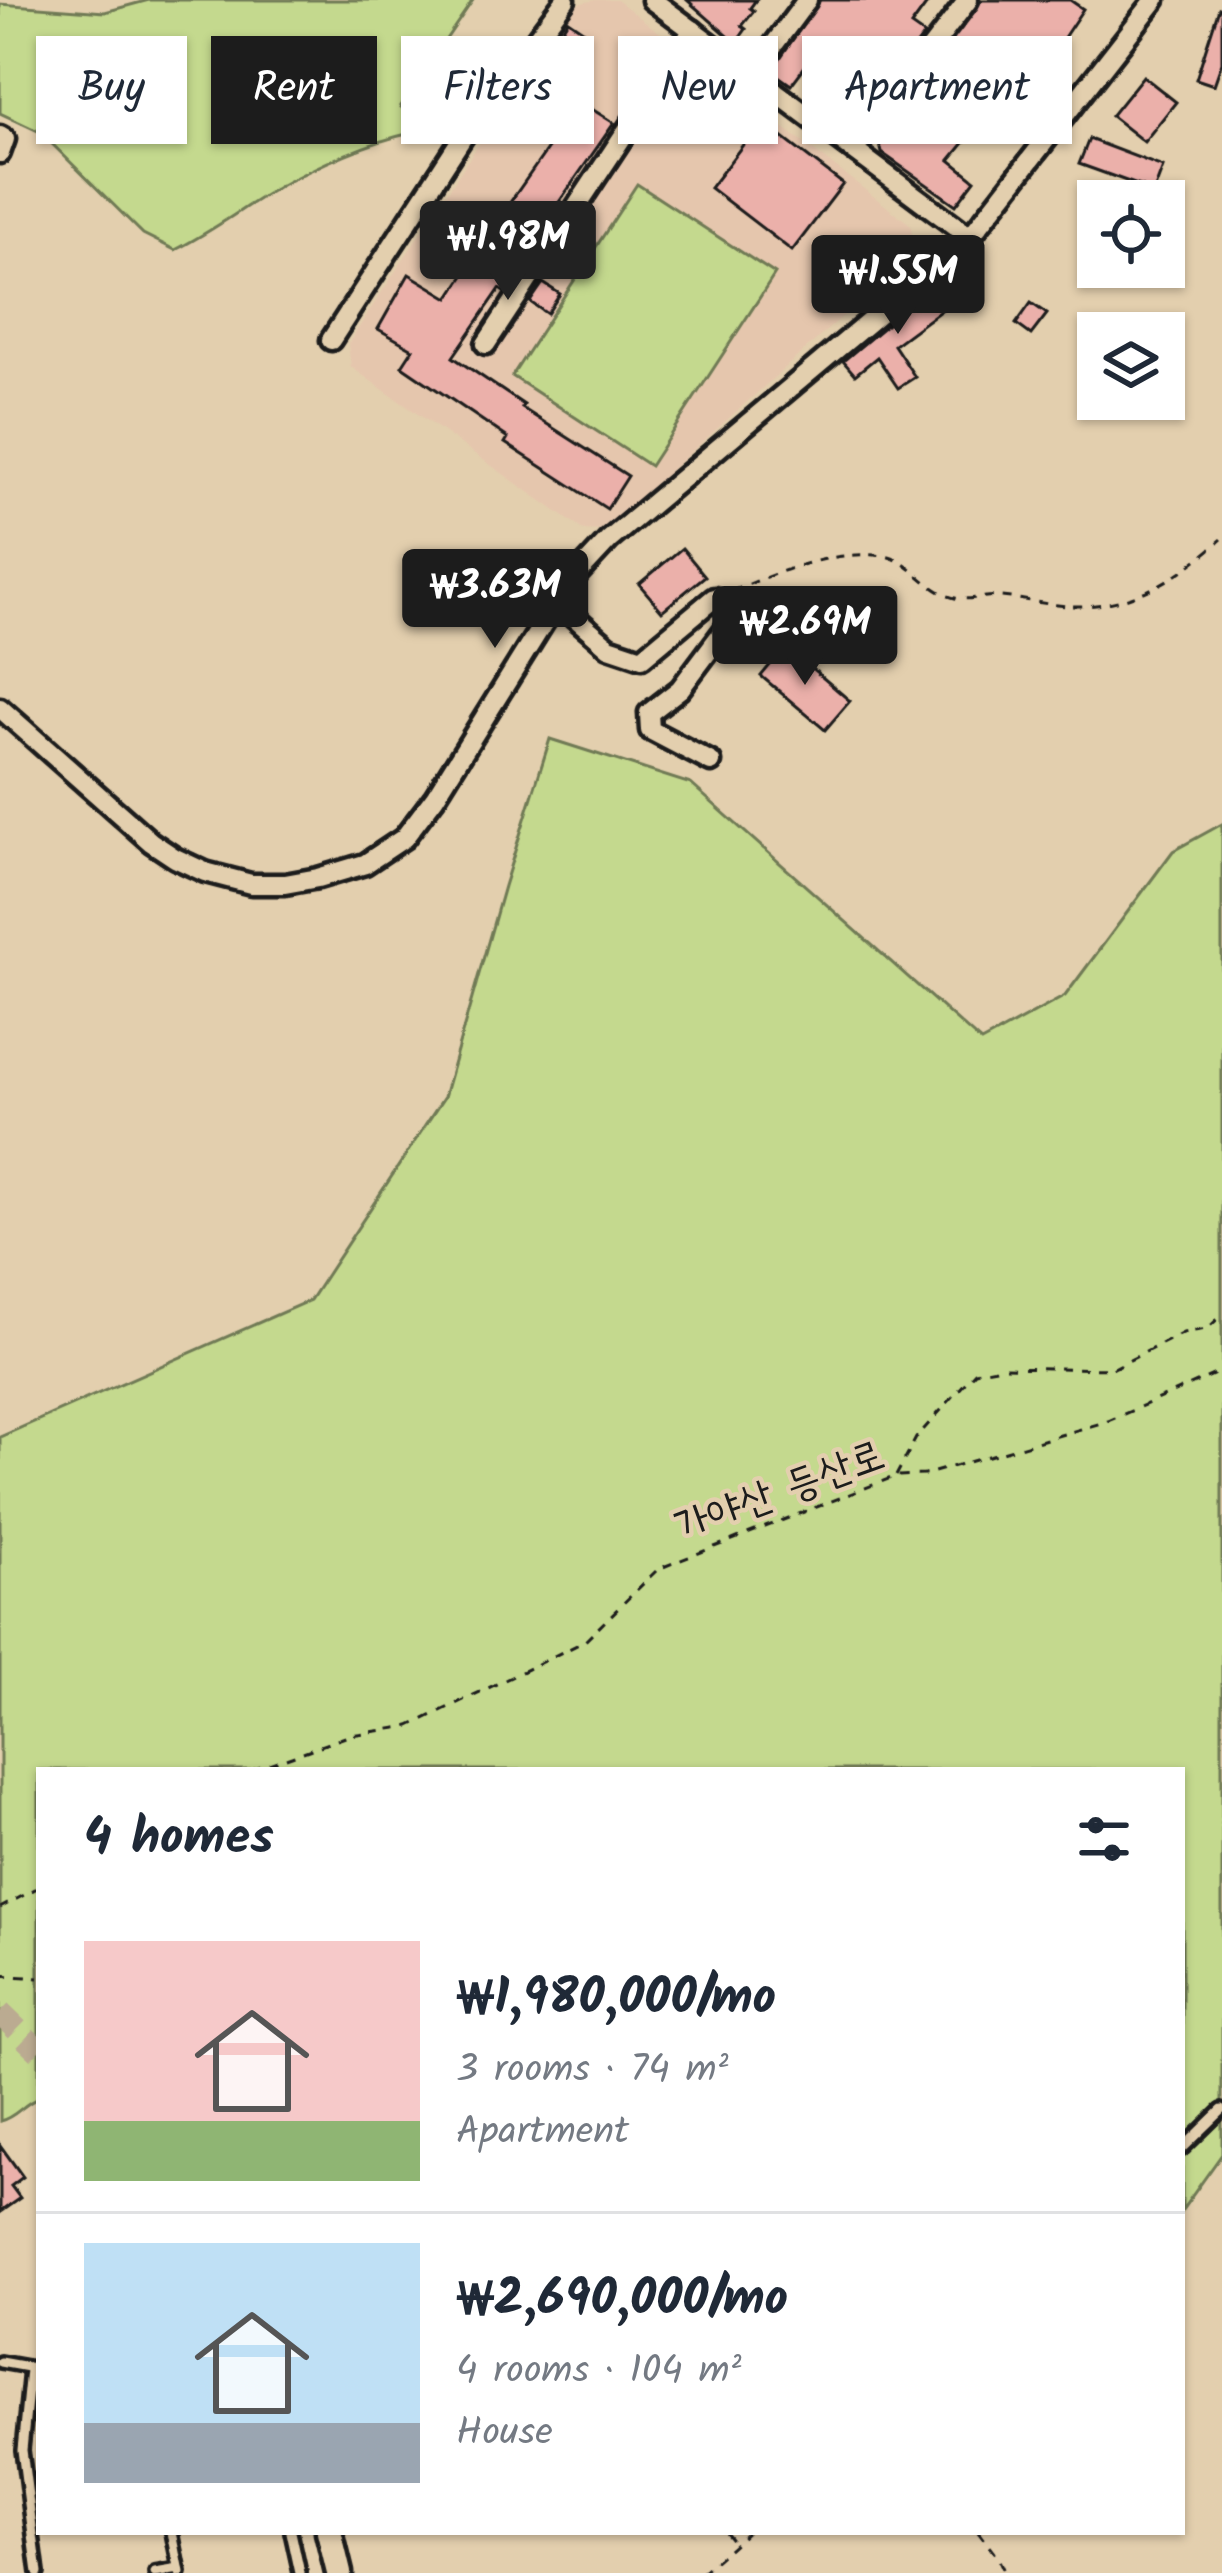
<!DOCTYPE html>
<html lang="en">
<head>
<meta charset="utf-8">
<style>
  :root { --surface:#fff; --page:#f6f6f7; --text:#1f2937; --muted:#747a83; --line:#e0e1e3; --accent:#1c1c1c }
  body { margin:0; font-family:Kalam,"Poor Story",sans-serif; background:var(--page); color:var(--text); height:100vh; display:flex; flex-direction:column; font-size:45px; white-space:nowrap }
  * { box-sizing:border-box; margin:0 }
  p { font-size:39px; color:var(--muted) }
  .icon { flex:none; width:66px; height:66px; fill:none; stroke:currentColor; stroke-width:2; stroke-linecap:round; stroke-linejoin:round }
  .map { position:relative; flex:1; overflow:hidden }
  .side { position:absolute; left:36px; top:1767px; width:1149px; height:768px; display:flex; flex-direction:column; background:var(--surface); border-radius:0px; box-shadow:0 3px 9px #0004 }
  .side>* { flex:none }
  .guide { position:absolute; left:36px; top:36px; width:1152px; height:108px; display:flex; gap:24px }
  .fabs { position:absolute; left:1077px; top:180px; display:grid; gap:24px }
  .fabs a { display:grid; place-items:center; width:108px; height:108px; border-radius:0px; background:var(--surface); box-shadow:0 3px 9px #0004; font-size:60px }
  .price { position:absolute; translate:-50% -102px; padding:0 27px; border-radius:12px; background:var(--accent); color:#fff; font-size:39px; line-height:78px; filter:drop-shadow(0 3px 6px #0008) }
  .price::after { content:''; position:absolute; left:50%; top:72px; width:36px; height:27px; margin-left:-18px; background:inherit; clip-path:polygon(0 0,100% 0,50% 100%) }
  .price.on { background:#222; color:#fff }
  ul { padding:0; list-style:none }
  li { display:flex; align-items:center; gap:36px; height:300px; padding:0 48px }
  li+li { border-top:3px solid var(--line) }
  li span { display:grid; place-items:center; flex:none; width:336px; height:240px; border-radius:0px; color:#555 }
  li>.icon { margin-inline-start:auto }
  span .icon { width:144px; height:144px; fill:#fffc; stroke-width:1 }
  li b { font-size:51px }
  h2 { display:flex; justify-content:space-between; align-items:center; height:144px; padding:0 48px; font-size:51px }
  .tag { padding:0 42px; border-radius:0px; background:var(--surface); box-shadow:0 3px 9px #0004; font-size:42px; line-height:108px }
  .tag.on { background:var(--accent); color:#fff }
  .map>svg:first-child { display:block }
  .built { fill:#e5c6ad }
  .green { fill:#c4d98e; stroke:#707a55; stroke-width:3 }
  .building { fill:#ebb0aa; stroke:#1c1c1c; stroke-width:3 }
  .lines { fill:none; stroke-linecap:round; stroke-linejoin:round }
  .tertiary-tunnel { stroke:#bbab91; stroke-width:24; stroke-dasharray:24 12; stroke-linecap:butt }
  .service-casing { stroke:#1c1c1c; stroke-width:18 }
  .minor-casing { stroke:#1c1c1c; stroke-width:27 }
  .tertiary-casing { stroke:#1c1c1c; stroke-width:33 }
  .path { stroke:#1c1c1c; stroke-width:3; stroke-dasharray:9 9; stroke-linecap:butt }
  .service { stroke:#e3cfae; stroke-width:9 }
  .minor { stroke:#e3cfae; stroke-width:18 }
  .tertiary { stroke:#e3cfae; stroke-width:24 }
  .labels { text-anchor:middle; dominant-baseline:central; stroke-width:9; stroke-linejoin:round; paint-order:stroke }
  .street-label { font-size:42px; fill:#1c1c1c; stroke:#e3cfae }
</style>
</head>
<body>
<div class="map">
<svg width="1222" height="2573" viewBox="0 0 1222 2573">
  <rect width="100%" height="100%" fill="#e3cfae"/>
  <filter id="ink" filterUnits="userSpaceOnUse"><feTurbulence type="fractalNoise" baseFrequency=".00833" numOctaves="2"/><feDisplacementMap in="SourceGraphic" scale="24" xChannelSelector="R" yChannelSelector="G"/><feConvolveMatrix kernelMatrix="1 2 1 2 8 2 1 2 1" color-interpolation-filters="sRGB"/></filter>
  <g filter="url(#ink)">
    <polygon class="built" points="595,0 617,0 911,225 913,253 603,531 583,530 351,367 348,344 569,6"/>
    <g class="green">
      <path d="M149,0h324l-73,106 27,24c-46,7 -98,30 -140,52 -38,21 -72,48 -112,68l-32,-16 -103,-102 -40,-19v-109l105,8z"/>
      <polygon points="637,184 775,274 650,466 512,376"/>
      <path d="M550,739l141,45 290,258 84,-46 108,-145 49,-27v1330l-40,56v-440h-1143v328c-16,5 -22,19 -39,23v-684l310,-137 134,-203 60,-211z"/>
    </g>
    <g class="building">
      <polygon points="687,0 756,0 750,8 754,11 742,26 746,29 736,43"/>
      <polygon points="820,0 930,0 911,26 924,35 904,62 891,53 867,86 818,49 791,85 777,75 776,64"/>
      <polygon points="981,0 1070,0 1083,9 1014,112 1010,109 986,141 973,132 950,160 975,180 956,205 882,153 879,140"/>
      <polygon points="1219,8 1222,9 1222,62 1214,85 1196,79"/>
      <polygon points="568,20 587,33 570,59 551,46"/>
      <circle cx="322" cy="70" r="12"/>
      <polygon points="534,73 614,123 523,254 527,257 504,292 500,289 453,357 524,405 522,408 628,476 607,509 505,443 508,438 402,366 413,349 378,329 409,274 449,298 481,250 478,248 565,124 519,97"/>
      <polygon points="1143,76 1176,102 1144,142 1111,116"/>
      <polygon points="761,121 843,184 792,251 710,188"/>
      <polygon points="1089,139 1163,167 1154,191 1079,164"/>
      <polygon points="543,283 560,294 547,314 530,302"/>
      <polygon points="936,283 951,303 894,345 915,377 898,388 877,357 855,375 843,361"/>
      <polygon points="1031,303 1047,314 1031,335 1016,324"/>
      <polygon points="682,548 705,576 662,611 639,584"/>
      <polygon points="786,646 850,701 825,730 761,676"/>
      <polygon points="0,2145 23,2177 11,2186 20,2198 0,2212"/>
    </g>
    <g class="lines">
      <polyline class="tertiary-tunnel" points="0,2013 39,2051"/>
      <defs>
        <g id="service">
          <polyline points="1182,2149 1222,2110"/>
          <polyline points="0,2362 39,2369"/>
          <polyline points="30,2370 22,2450 38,2573"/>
          <polyline points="172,2532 180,2573"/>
          <polyline points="291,2532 300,2573"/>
          <polyline points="155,2573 179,2569"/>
        </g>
        <g id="minor">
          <polyline points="652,0 970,237"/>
          <polyline points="752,74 807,0"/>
          <polyline points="0,136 5,139 0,153"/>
          <polyline points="854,150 968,0"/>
          <polyline points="331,340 464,135 565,0"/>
          <polyline points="486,344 693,30"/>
          <polyline points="557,602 609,647 642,658 714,598 734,617 680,689 649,713 650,730 711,762"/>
          <polyline points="0,708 151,842 175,858 205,872 251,884 285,884 318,878 365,864 404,838 435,797 567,585 609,540 970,237 1155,0"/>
        </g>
        <polyline id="tertiary" points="329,2532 339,2573"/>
      </defs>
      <use href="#service" class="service-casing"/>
      <use href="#minor" class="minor-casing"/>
      <use href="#tertiary" class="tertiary-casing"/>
      <g class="path">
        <path d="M732,591c47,-19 100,-42 152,-35 25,3 44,36 71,42 14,3 31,-3 46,-1 24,2 49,9 73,9 59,1 106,-29 148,-67"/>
        <polyline points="896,1476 916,1438 975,1372 1001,1367 1112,1369 1183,1333 1207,1329 1222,1315"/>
        <polyline points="252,1770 351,1735 410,1726 585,1641 658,1569 896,1476 924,1475 1108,1421 1222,1371"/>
        <polyline points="0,1908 39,1887"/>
        <polyline points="0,1975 39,1978"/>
        <polyline points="725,2532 734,2543"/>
        <polyline points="978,2532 998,2558 1005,2573"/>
        <polyline points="701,2573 747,2532"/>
      </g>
      <use href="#service" class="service"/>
      <use href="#minor" class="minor"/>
      <use href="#tertiary" class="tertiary"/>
    </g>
  </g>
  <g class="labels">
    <g class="street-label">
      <text transform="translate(780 1492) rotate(-20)">가야산 등산로</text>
    </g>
  </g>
</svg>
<div class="fabs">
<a><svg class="icon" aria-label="locate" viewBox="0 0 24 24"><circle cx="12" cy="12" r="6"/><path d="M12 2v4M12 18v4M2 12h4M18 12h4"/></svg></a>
<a><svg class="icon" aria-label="layers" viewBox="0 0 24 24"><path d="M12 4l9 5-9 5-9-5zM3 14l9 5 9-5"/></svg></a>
</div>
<b class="price on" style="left:508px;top:303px">₩1.98M</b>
<b class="price" style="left:898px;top:337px">₩1.55M</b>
<b class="price" style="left:495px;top:651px">₩3.63M</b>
<b class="price" style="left:805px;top:688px">₩2.69M</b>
<div class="guide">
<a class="tag">Buy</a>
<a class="tag on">Rent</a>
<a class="tag">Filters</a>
<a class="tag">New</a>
<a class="tag">Apartment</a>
</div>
<section class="side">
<h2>4 homes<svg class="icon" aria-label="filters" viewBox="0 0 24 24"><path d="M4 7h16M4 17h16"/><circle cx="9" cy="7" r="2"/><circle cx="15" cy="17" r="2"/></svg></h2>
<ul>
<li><span style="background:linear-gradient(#f6c9c9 75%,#8fb573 0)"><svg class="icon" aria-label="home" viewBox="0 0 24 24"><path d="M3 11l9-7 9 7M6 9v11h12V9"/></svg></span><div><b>₩1,980,000/mo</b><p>3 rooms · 74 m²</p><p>Apartment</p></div></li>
<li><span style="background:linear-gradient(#bfe0f5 75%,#9aa5b1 0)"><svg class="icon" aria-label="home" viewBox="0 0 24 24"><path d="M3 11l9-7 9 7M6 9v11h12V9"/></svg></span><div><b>₩2,690,000/mo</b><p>4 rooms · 104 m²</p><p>House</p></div></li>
</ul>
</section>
</div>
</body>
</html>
